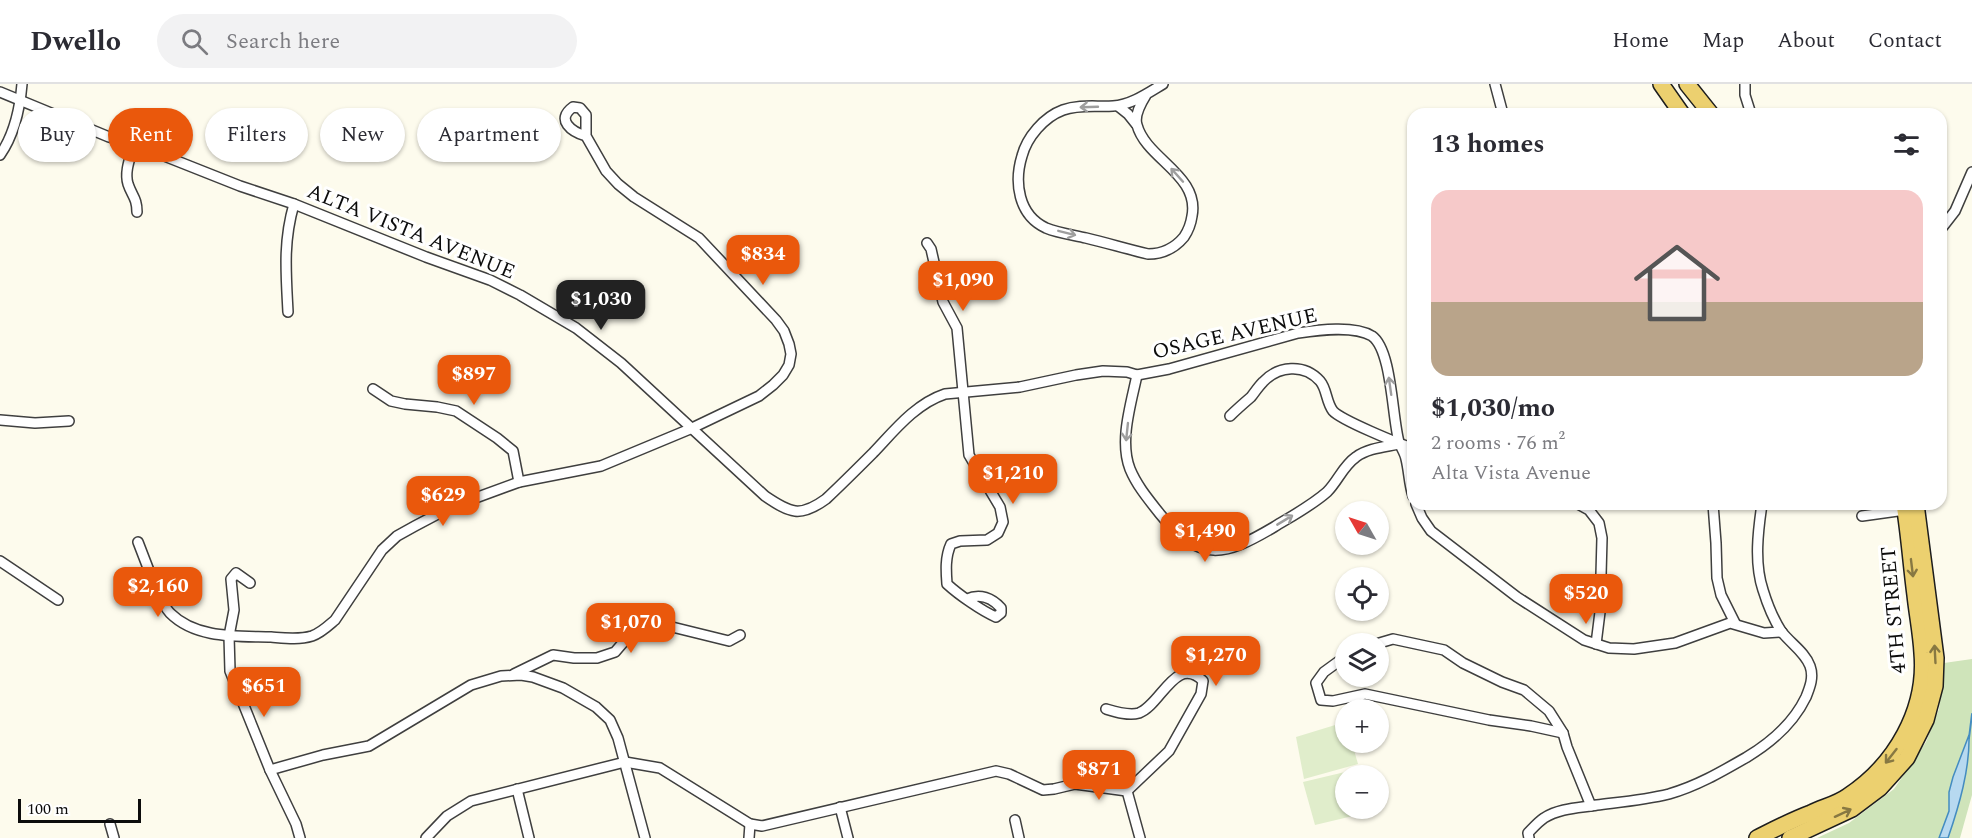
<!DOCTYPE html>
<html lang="en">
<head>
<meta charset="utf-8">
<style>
  :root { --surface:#fff; --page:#f2f2f3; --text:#2b2b33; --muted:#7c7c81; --line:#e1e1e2; --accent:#ea580c }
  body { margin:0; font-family:Spectral,serif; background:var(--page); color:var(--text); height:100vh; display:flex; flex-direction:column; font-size:22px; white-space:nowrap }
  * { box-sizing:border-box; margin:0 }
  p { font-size:20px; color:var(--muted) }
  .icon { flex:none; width:33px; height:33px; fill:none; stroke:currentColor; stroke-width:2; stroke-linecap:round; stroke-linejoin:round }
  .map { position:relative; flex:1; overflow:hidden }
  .side { position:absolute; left:1407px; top:24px; width:540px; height:402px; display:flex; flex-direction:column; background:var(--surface); border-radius:18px; box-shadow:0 2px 4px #0004 }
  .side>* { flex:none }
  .hud { position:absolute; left:18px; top:24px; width:570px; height:54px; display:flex; gap:12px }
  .needle { width:39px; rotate:309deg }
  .tools { position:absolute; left:1335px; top:417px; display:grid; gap:12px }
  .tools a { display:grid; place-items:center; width:54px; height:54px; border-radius:50%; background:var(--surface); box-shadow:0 2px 4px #0004; font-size:30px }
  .scale { position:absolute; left:18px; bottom:15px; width:123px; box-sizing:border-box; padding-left:6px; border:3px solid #0c0c0c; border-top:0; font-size:16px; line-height:21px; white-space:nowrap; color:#0c0c0c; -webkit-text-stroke:4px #fff; paint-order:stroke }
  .price { position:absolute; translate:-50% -51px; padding:0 14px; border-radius:12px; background:var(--accent); color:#fff; font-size:20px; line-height:39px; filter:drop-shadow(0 2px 3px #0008) }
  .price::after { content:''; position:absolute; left:50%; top:36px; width:18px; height:14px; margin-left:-9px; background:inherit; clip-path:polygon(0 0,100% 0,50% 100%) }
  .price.on { background:#222; color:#fff }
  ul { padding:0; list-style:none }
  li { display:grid; align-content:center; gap:12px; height:318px; padding:0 24px }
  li+li { border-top:2px solid var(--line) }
  li span { display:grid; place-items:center; height:186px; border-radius:18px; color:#555 }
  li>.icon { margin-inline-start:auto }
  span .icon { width:108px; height:108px; fill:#fffc; stroke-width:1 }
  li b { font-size:26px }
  h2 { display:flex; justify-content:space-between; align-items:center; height:72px; padding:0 24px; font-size:26px }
  .chip { padding:0 21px; border-radius:27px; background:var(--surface); box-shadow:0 2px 4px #0004; font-size:21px; line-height:54px }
  .chip.on { background:var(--accent); color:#fff }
  header { display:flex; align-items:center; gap:36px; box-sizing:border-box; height:84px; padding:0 30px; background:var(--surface); border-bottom:2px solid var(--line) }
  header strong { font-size:28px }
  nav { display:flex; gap:33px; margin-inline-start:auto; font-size:21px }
  .search { width:420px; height:54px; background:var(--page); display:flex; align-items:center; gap:15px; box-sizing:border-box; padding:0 21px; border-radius:33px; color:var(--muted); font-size:22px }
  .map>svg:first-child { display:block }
  .green { fill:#cfe4ba }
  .pitch { fill:#e0edcb }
  .water { fill:#b7d9f0; stroke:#448cc0; stroke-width:1.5 }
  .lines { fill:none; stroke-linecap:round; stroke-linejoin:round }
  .stream { stroke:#448cc0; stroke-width:2 }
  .street-casing { stroke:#3f3f3f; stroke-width:12 }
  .primary-casing { stroke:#1d1d1d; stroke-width:18 }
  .street { stroke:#fff; stroke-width:9 }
  .primary { stroke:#ecd06f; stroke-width:15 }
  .oneway { stroke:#9e9e9e }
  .oneway2 { stroke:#877842 }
  .labels { text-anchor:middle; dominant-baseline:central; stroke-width:6; stroke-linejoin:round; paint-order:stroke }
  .street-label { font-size:21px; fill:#0c0c0c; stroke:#fff }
</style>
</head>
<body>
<header>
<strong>Dwello</strong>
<div class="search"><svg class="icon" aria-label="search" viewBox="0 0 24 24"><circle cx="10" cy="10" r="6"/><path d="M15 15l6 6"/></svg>Search here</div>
<nav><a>Home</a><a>Map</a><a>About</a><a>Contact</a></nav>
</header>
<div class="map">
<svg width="1972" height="754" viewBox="0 0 1972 754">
  <rect width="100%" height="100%" fill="#fdfbed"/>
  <polygon class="green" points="1972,575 1972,711 1960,754 1817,754 1849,739 1894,705 1926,658 1939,625 1944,579"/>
  <g class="pitch">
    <polygon points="1345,638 1346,658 1352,659 1358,680 1304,695 1296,653"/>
    <polygon points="1345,688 1346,724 1355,725 1357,731 1315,741 1303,698"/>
  </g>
  <path class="water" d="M1969,651c1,34 -10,71 -21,103h-9l10,-27v-19l4,-15z"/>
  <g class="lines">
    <polyline class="stream" points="1969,654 1972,630"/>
    <defs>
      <g id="street">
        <polyline points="1495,0 1503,30"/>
        <polyline points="1745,0 1745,11 1751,30"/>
        <path d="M0,8l109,45 25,7 106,42 54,18 132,53 64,23 30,15 56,33 45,35 144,133c25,17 35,22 61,3 16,-15 31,-30 47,-46 21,-22 42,-49 72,-59l75,-7 56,-12 27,-4 24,1 10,3 32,-6 129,-36c20,-3 56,-8 74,3 20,14 20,81 27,106 2,6 6,11 7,17 3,12 3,25 7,37"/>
        <path d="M1146,11c-5,8 -12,21 -9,30 9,34 63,50 55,91 -1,7 -4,15 -8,21 -10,12 -21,17 -36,17 -21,-5 -41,-11 -62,-16 -13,-3 -28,-5 -40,-10 -28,-13 -32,-46 -24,-72 5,-19 22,-39 41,-46 16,-6 34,-3 50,-4 18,-1 35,-13 50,-22"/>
        <polyline points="1118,22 1128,30 1136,40"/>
        <path d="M134,60c-3,12 -10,27 -6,40 4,12 9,14 9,28"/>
        <path d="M0,71c14,-20 20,-47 22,-71"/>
        <polyline points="1941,145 1955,127 1972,88"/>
        <path d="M927,159l4,6 12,53 14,26 12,127 31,52 3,15 -5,11 -11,7 -27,1 -9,3c-6,13 -5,27 -4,40 12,11 35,27 49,33l5,-4v-5c-9,-10 -21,-15 -34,-9"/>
        <path d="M288,228c-2,-39 -5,-70 6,-108"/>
        <path d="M1137,291c-6,29 -18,66 -7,94 7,17 19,31 30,45 40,50 65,42 114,13 18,-11 37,-21 53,-35 11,-11 16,-26 29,-35 12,-9 29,-10 43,-13"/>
        <polyline points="373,305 391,317 405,320 437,323 456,327 497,354 513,367 519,398"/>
        <path d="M1230,332c7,-7 14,-13 21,-19 4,-5 7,-10 12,-15 15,-16 41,-19 57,-1 7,8 6,21 13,30 8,9 66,33 80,37"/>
        <polyline points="0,336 35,339 69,337"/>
        <polyline points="1416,420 1422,434 1431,447 1517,513 1584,556 1609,564 1634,565 1675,559 1730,539 1764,549 1782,548"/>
        <polyline points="1578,420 1589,426 1599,439 1602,454 1600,528 1596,560"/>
        <polyline points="1713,420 1716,459 1717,494 1721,511 1735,539"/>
        <polyline points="1862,432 1905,426"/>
        <path d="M138,458c5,13 10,26 15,39 6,11 8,22 17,32 26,26 67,23 101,24 13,1 28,3 41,-1 9,-3 16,-10 23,-16l47,-70 15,-14 18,-10 36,-19 68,-25 82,-16 89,-37 69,-33 14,-11 10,-10 6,-10 2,-11 -2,-10 -5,-13 -8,-11 -77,-82 -65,-41 -16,-13 -12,-13 -20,-35c-14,-4 -31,-16 -13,-29l7,1 6,7v21"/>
        <polyline points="0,477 58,516"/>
        <polyline points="250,499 236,489 231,495 234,526 229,552 230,587 270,686 296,740 300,754"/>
        <polyline points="1376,560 1393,555 1444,566 1463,579 1502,598 1524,606 1549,627 1563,649 1567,663 1591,722"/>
        <polyline points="1346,572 1324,588 1316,599 1321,616 1333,617 1365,610 1489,636 1531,642 1563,649"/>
        <polyline points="514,590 553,571 574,574 597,574 615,568 627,554 647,542 664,541 729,557 740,551"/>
        <path d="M1106,625c10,3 23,7 33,4 22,-8 37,-59 64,-32l-2,13 -32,57 -42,40"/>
        <polyline points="270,686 323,671 369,662 471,601 501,592 521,591 533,593 563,604 596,623 610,636 618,654 645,754"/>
        <polyline points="517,705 529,754"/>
        <polyline points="1127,707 1140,754"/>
        <polyline points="840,723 848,754"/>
        <polyline points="1015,736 1019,754"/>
        <polyline points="110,740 114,754"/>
        <polyline points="426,754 447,732 471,717 625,678 660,684 750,740 762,742 996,687 1009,690 1043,706 1054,705 1075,700 1127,707"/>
        <polyline points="749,754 750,740"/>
        <path d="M1529,754l-1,-5c5,-5 10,-11 16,-15 16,-10 35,-10 53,-13 24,-3 48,-5 72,-11 28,-8 52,-22 78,-37 25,-15 46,-33 59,-60 4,-10 8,-20 4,-31 -5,-14 -20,-23 -29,-35 -7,-11 -14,-28 -18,-41 -9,-27 -5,-59 -1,-86"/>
      </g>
      <g id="primary">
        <polyline points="1661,0 1682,30"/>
        <polyline points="1687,0 1711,30"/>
        <path d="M1757,754c18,-9 35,-18 54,-25 12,-6 26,-9 37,-17 47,-31 79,-86 74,-143 -1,-19 -5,-39 -7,-58 -4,-30 -6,-61 -11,-91"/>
        <polyline points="1790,754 1852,725 1880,704 1907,674 1926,636 1935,602 1936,574 1916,420"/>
      </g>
    </defs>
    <use href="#street" class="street-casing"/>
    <use href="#primary" class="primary-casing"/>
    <use href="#street" class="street"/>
    <use href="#primary" class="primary"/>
  </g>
  <defs><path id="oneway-shaft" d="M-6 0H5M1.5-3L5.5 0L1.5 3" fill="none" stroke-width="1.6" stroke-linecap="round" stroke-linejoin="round" transform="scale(1.5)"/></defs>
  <g class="oneway">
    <use href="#oneway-shaft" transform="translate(1089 23) rotate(178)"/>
    <use href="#oneway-shaft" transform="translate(1177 91) rotate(-132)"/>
    <use href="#oneway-shaft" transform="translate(1067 149) rotate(14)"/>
    <use href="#oneway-shaft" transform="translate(1390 302) rotate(-98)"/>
    <use href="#oneway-shaft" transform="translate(1127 348) rotate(96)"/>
    <use href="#oneway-shaft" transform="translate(1285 436) rotate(-31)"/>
  </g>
  <g class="oneway2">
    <use href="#oneway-shaft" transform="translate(1912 484) rotate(83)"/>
    <use href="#oneway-shaft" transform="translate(1935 570) rotate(-93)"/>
    <use href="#oneway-shaft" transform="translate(1891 672) rotate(128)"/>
    <use href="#oneway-shaft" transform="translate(1843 729) rotate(-25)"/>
  </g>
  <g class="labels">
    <g class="street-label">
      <text transform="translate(411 148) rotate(22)">ALTA VISTA AVENUE</text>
      <text transform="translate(1235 250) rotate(-13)">OSAGE AVENUE</text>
      <text transform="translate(1894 526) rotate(-95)">4TH STREET</text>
    </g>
  </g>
</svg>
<div class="tools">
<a><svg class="needle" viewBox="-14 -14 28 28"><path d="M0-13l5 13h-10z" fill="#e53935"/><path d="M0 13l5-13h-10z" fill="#7c7c81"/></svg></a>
<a><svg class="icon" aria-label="locate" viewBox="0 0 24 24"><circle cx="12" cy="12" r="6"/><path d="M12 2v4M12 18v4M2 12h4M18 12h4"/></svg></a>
<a><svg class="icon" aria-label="layers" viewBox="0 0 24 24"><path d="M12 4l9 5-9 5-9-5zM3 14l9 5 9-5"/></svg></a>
<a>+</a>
<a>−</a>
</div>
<div class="scale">100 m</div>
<b class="price" style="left:763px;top:202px">$834</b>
<b class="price" style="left:963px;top:228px">$1,090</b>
<b class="price on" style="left:601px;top:247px">$1,030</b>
<b class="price" style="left:474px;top:322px">$897</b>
<b class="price" style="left:1013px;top:421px">$1,210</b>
<b class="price" style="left:443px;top:443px">$629</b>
<b class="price" style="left:1205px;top:479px">$1,490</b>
<b class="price" style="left:158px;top:534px">$2,160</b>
<b class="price" style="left:1586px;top:541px">$520</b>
<b class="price" style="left:631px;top:570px">$1,070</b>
<b class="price" style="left:1216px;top:603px">$1,270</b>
<b class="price" style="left:264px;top:634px">$651</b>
<b class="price" style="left:1099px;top:717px">$871</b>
<div class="hud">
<a class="chip">Buy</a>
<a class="chip on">Rent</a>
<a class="chip">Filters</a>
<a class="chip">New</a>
<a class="chip">Apartment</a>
</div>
<section class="side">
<h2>13 homes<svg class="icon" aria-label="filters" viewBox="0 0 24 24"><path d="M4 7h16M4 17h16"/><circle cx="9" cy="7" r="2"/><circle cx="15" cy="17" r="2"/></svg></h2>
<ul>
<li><span style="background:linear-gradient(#f6c9c9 60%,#b9a48a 0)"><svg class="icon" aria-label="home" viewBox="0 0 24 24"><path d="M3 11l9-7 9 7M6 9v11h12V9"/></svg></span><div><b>$1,030/mo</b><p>2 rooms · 76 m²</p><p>Alta Vista Avenue</p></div></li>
</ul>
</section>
</div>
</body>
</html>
